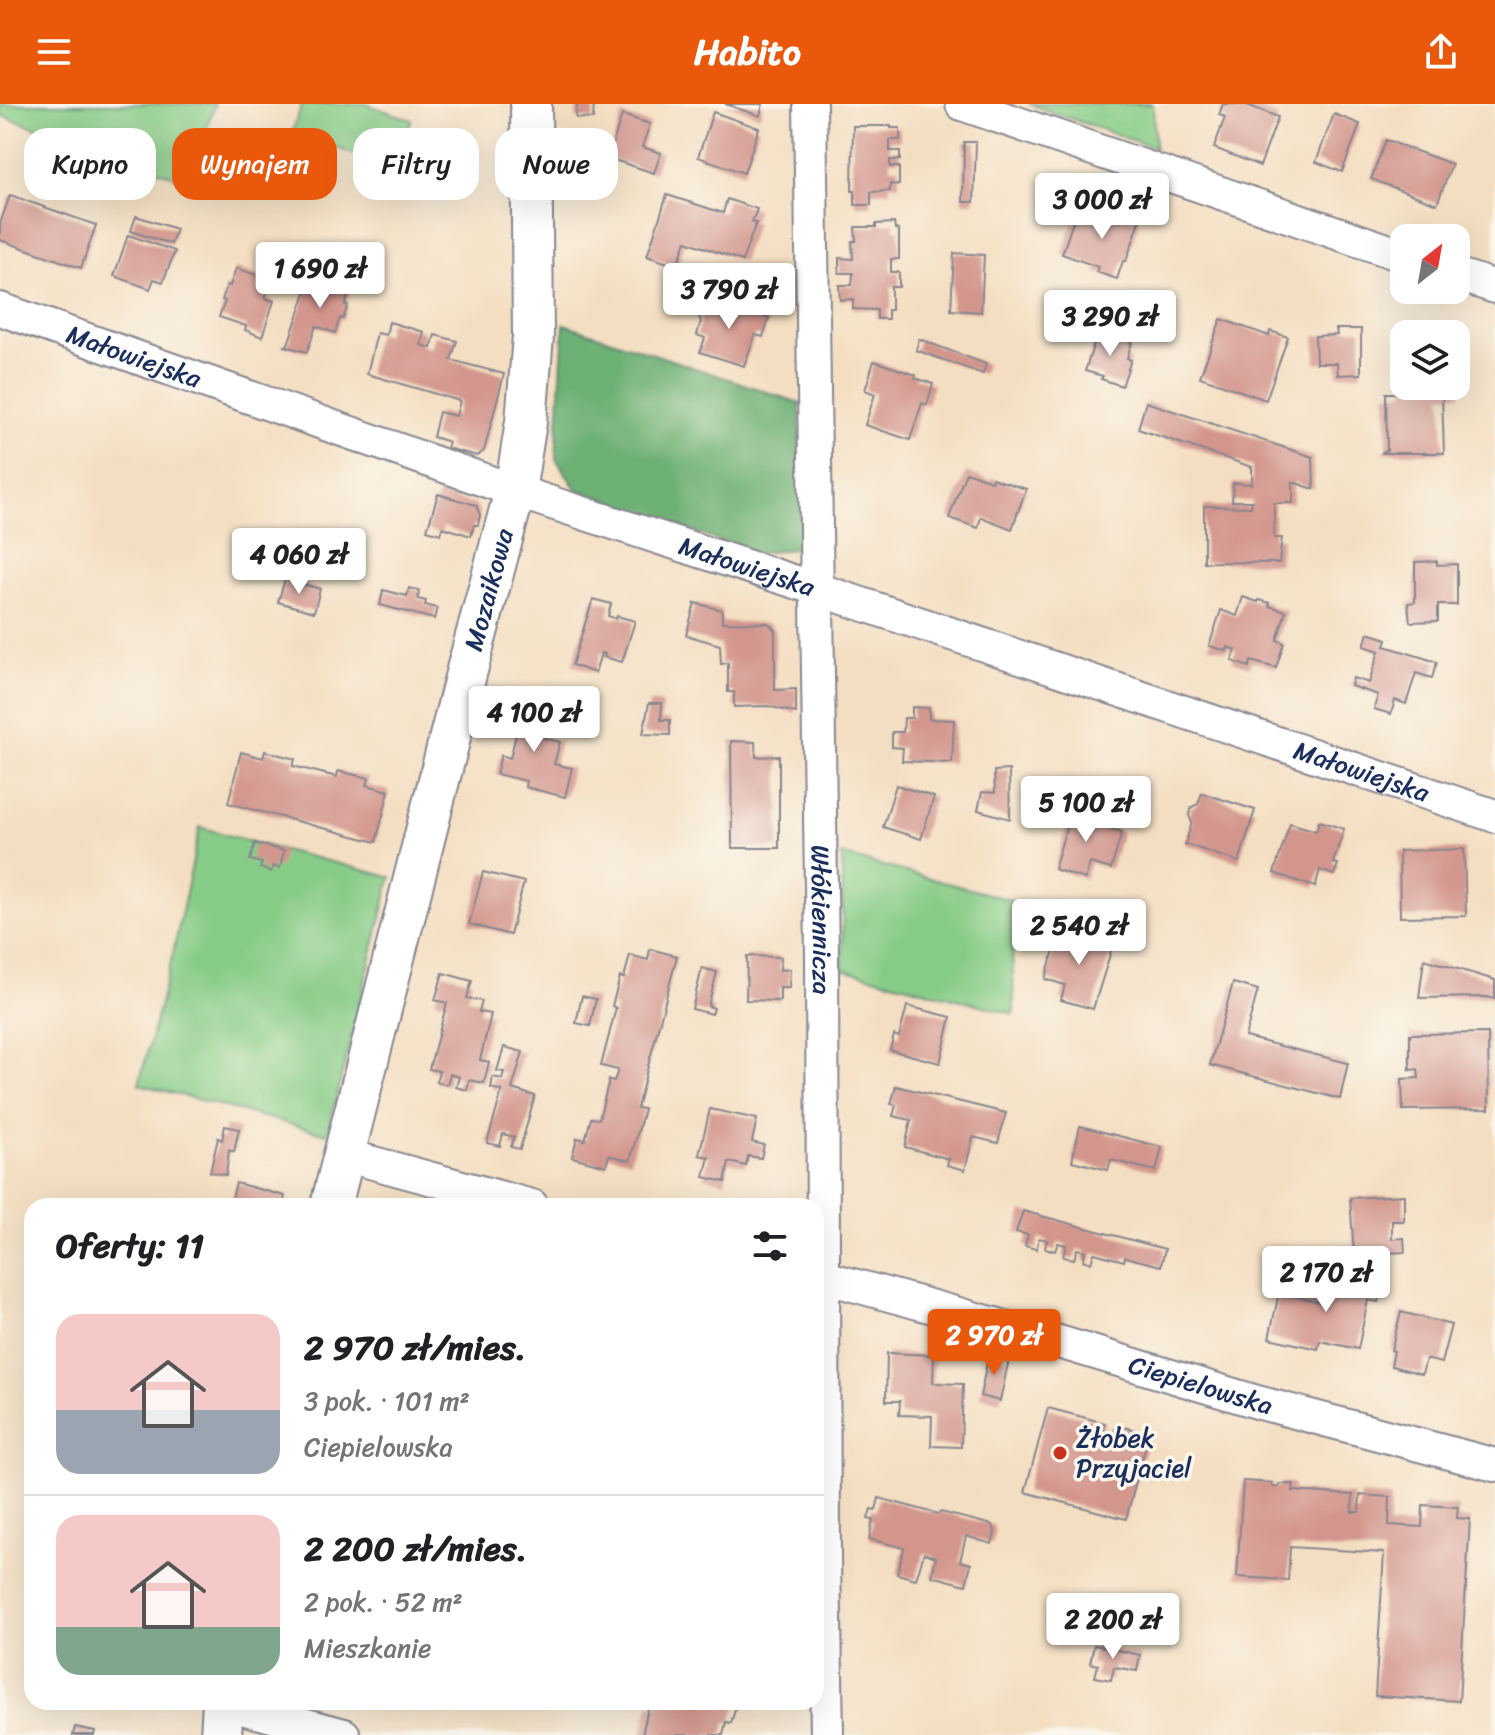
<!DOCTYPE html>
<html lang="pl">
<head>
<meta charset="utf-8">
<style>
  :root { --surface:#fff; --page:#f6f6f6; --text:#202124; --muted:#757577; --line:#e0e0e0; --accent:#ea580c }
  body { margin:0; font-family:Sriracha,sans-serif; background:var(--page); color:var(--text); height:100vh; display:flex; flex-direction:column; font-size:30px; white-space:nowrap }
  * { box-sizing:border-box; margin:0 }
  p { font-size:26px; color:var(--muted) }
  .icon { flex:none; width:44px; height:44px; fill:none; stroke:currentColor; stroke-width:2; stroke-linecap:round; stroke-linejoin:round }
  .map { position:relative; flex:1; overflow:hidden }
  .sheet { position:absolute; left:24px; top:1094px; width:800px; height:512px; display:flex; flex-direction:column; background:var(--surface); border-radius:24px; box-shadow:0 8px 32px #0002 }
  .sheet>* { flex:none }
  .banner { position:absolute; left:24px; top:24px; width:800px; height:72px; display:flex; gap:16px }
  .needle { width:52px; rotate:31deg }
  .buttons { position:absolute; left:1390px; top:120px; display:grid; gap:16px }
  .buttons a { display:grid; place-items:center; width:80px; height:80px; border-radius:16px; background:var(--surface); box-shadow:0 8px 32px #0002; font-size:40px }
  .price { position:absolute; translate:-50% -68px; padding:0 18px; border-radius:8px; background:#fff; color:#222; font-size:26px; line-height:52px; filter:drop-shadow(0 2px 4px #0008) }
  .price::after { content:''; position:absolute; left:50%; top:48px; width:24px; height:18px; margin-left:-12px; background:inherit; clip-path:polygon(0 0,100% 0,50% 100%) }
  .price.active { background:var(--accent); color:#fff }
  ul { padding:0; list-style:none }
  li { display:flex; align-items:center; gap:24px; height:200px; padding:0 32px }
  li+li { border-top:2px solid var(--line) }
  li span { display:grid; place-items:center; flex:none; width:224px; height:160px; border-radius:24px; color:#555 }
  li>.icon { margin-inline-start:auto }
  span .icon { width:96px; height:96px; fill:#fffc; stroke-width:1 }
  li b { font-size:34px }
  h2 { display:flex; justify-content:space-between; align-items:center; height:96px; padding:0 32px; font-size:34px }
  .tag { padding:0 28px; border-radius:24px; background:var(--surface); box-shadow:0 8px 32px #0002; font-size:28px; line-height:72px }
  .tag.active { background:var(--accent); color:#fff }
  header { display:flex; justify-content:space-between; align-items:center; height:104px; padding:0 32px; background:var(--accent); color:#fff; font-size:36px; font-weight:700 }
  .map>svg:first-child { display:block }
  .green { fill:#87cc86; stroke:#517e72; stroke-width:2 }
  .forest { fill:#6db073; stroke:#447068; stroke-width:2 }
  .building { fill:#d3968d }
  .lines { fill:none; stroke-linecap:round; stroke-linejoin:round }
  .minor-casing { stroke:#888690; stroke-width:36 }
  .tertiary-casing { stroke:#888690; stroke-width:44 }
  .minor { stroke:#fff; stroke-width:32 }
  .tertiary { stroke:#fff; stroke-width:40 }
  .poi-dot { fill:#c8321e; stroke:#fbf7ec; stroke-width:3 }
  .labels { text-anchor:middle; dominant-baseline:central; stroke-width:7; stroke-linejoin:round; paint-order:stroke }
  .street-label { font-size:26px; fill:#1b2f5e; stroke:#fbf7ec }
  .poi-label { font-size:26px; fill:#1b2f5e; stroke:#fbf7ec; text-anchor:start }
</style>
</head>
<body>
<header><svg class="icon" aria-label="menu" viewBox="0 0 24 24"><path d="M4 6h16M4 12h16M4 18h16"/></svg>Habito<svg class="icon" aria-label="share" viewBox="0 0 24 24"><path d="M12 15V3M7 8l5-5 5 5M5 13v7h14v-7"/></svg></header>
<div class="map">
<svg width="1495" height="1631" viewBox="0 0 1495 1631">
  <rect width="100%" height="100%" fill="#fbf7ec"/>
  <filter id="ink" filterUnits="userSpaceOnUse"><feTurbulence type="fractalNoise" baseFrequency=".0125" numOctaves="2"/><feDisplacementMap in="SourceGraphic" scale="16" xChannelSelector="R" yChannelSelector="G"/><feConvolveMatrix kernelMatrix="1 2 1 2 8 2 1 2 1" color-interpolation-filters="sRGB"/></filter>
  <filter id="wash" filterUnits="userSpaceOnUse"><feTurbulence type="fractalNoise" baseFrequency=".006" numOctaves="4" result="noise"/><feDisplacementMap in="SourceGraphic" scale="32" xChannelSelector="R" yChannelSelector="G"/><feGaussianBlur stdDeviation="1.8" result="paint"/><feColorMatrix in="noise" values="0 0 0 0 0 0 0 0 0 0 0 0 0 0 0 0 0 1.4 0 .05"/><feComposite in="paint" operator="in"/></filter>
  <g filter="url(#wash)">
    <rect width="100%" height="100%" fill="#f4dec1"/>
    <g class="green">
      <polygon points="0,0 215,0 188,77 0,11"/>
      <polygon points="302,0 366,0 412,16 394,65 292,28"/>
      <polygon points="1029,0 1153,0 1155,44"/>
      <polygon points="200,723 255,739 391,773 327,1030 139,980 173,850"/>
      <polygon points="842,751 1011,796 1014,910 843,865"/>
    </g>
    <polygon class="forest" points="564,220 800,299 801,444 756,450 576,385 556,355"/>
    <g id="blocks">
      <g class="building">
        <polygon points="577,0 594,0 593,15 576,14"/>
        <polygon points="725,0 763,0 760,12"/>
        <polygon points="1223,0 1245,0 1278,13 1260,62 1214,44 1225,13 1219,11"/>
        <polygon points="713,8 759,24 744,69 698,53"/>
        <polygon points="1334,10 1360,20 1342,68 1316,58"/>
        <polygon points="622,11 650,20 642,43 661,49 654,69 608,54"/>
        <polygon points="853,22 891,22 891,24 900,24 900,36 890,36 890,47 900,47 900,56 890,56 890,63 899,63 899,81 890,80 890,87 871,88 871,101 855,101 855,87 852,87"/>
        <polygon points="1386,36 1452,60 1437,100 1371,75"/>
        <polygon points="964,38 976,38 974,98 963,98"/>
        <polygon points="10,91 96,121 81,164 0,136 0,120"/>
        <polygon points="667,91 723,109 727,95 757,105 752,118 756,119 742,157 686,137 677,162 647,152"/>
        <polygon points="1077,106 1107,119 1111,107 1140,117 1126,157 1123,157 1117,175 1096,168 1098,163 1062,150"/>
        <polygon points="136,112 176,125 171,140 131,127"/>
        <polygon points="894,119 895,125 899,126 899,155 891,155 891,168 899,168 899,183 891,183 891,206 888,206 888,215 877,215 877,206 853,205 853,195 840,196 839,181 852,181 853,169 839,169 839,154 853,155 852,137 856,137 855,123 876,123 876,120"/>
        <polygon points="128,131 175,147 163,178 154,175 150,185 114,172"/>
        <polygon points="954,149 984,151 981,208 951,206"/>
        <polygon points="236,164 271,176 265,194 274,197 262,233 245,226 246,222 219,213 225,197 222,196 227,181 230,182"/>
        <polygon points="328,170 353,179 345,201 348,201 343,215 340,214 335,229 316,222 307,248 285,242 288,240 311,174 325,179"/>
        <polygon points="709,194 769,214 763,233 755,231 744,262 700,248 705,234 697,231 701,217 697,209 700,199"/>
        <polygon points="1221,215 1269,232 1270,227 1288,233 1266,296 1200,273"/>
        <polygon points="389,218 424,228 421,241 431,244 435,231 457,237 451,256 504,270 484,347 477,352 447,344 449,338 433,333 439,308 456,312 460,297 367,270 377,229 386,231"/>
        <polygon points="1336,225 1361,225 1361,270 1338,271 1337,259 1316,259 1315,232 1337,231"/>
        <polygon points="1098,227 1132,238 1127,254 1131,256 1122,282 1101,275 1103,272 1085,267"/>
        <polygon points="919,235 986,260 983,270 916,246"/>
        <polygon points="1456,250 1460,250 1461,291 1442,291 1444,349 1381,349 1387,346 1386,289 1404,289 1404,282 1456,282"/>
        <polygon points="874,257 916,271 915,274 933,280 927,301 922,299 910,336 865,321 875,290 865,286"/>
        <polygon points="1146,298 1313,353 1314,385 1293,378 1293,399 1274,399 1274,434 1282,434 1279,459 1204,458 1204,402 1251,403 1252,397 1232,397 1233,379 1252,380 1252,363 1138,325"/>
        <polygon points="966,368 991,377 992,374 1026,385 1012,425 981,413 978,424 949,414"/>
        <polygon points="438,390 476,401 480,411 478,421 474,421 471,432 443,423 441,430 427,426"/>
        <polygon points="1437,457 1437,461 1457,460 1457,501 1438,501 1438,517 1410,518 1408,499 1415,498 1415,458"/>
        <polygon points="285,475 320,485 314,508 278,498"/>
        <polygon points="409,484 419,487 418,495 426,497 425,501 437,504 434,515 380,501 383,486 407,492"/>
        <polygon points="1243,493 1258,498 1259,496 1270,499 1269,502 1286,507 1277,536 1284,539 1276,564 1251,557 1249,563 1232,557 1236,546 1228,543 1227,547 1209,542 1221,506 1237,512"/>
        <polygon points="593,495 611,500 608,512 616,515 617,512 635,517 622,558 604,553 605,550 601,549 595,569 572,561"/>
        <polygon points="695,499 722,506 722,518 768,519 775,526 775,586 796,585 796,609 768,602 734,603 734,588 728,588 728,559 721,560 720,541 686,531"/>
        <polygon points="1368,529 1387,535 1385,542 1437,558 1432,574 1416,569 1406,600 1395,596 1391,610 1374,605 1378,591 1351,582 1353,574 1369,579 1379,547 1364,542"/>
        <polygon points="649,599 662,599 661,616 670,616 670,631 643,630"/>
        <polygon points="509,601 550,612 544,634 560,638 554,660 572,664 565,693 525,683 526,677 496,670 501,651 510,654 517,627 502,623"/>
        <polygon points="912,603 929,604 929,615 954,616 952,659 902,657 903,644 892,643 892,628 903,628 904,614 912,614"/>
        <polygon points="731,637 755,638 756,653 779,652 779,744 732,744"/>
        <polygon points="265,647 295,655 293,662 337,673 338,667 369,674 367,681 389,687 376,738 228,699 241,648 263,654"/>
        <polygon points="1009,666 1010,715 978,706 982,688 995,689 994,667"/>
        <polygon points="896,681 934,693 921,735 883,723"/>
        <polygon points="1202,689 1255,706 1239,758 1185,740 1192,718 1189,712 1192,703 1198,700"/>
        <polygon points="1073,701 1101,709 1098,721 1122,728 1111,765 1090,759 1085,775 1054,765"/>
        <polygon points="1319,717 1344,725 1333,759 1338,760 1334,771 1320,766 1315,783 1274,769 1290,719 1316,727"/>
        <polygon points="255,739 284,747 280,764 273,762 271,768 260,764 262,759 250,756"/>
        <polygon points="1464,745 1466,812 1400,813 1399,747"/>
        <polygon points="483,768 524,778 510,831 469,820"/>
        <polygon points="1061,824 1113,841 1093,905 1061,896 1065,881 1045,875"/>
        <polygon points="650,845 677,852 637,1004 644,1005 630,1057 609,1051 606,1062 572,1053 577,1034 585,1036 591,1014 599,1015 609,976 614,977 618,966 601,962 616,904 612,902 620,873 624,874 630,851 648,856"/>
        <polygon points="747,852 781,853 780,866 790,865 789,884 780,884 780,897 746,896"/>
        <polygon points="1424,855 1495,876 1495,895 1487,893 1419,894"/>
        <polygon points="702,864 717,868 708,902 714,904 712,910 692,905"/>
        <polygon points="443,869 472,877 467,894 482,897 479,908 491,910 480,956 489,958 484,979 469,976 467,986 456,983 459,973 450,970 447,981 436,978 439,967 429,965 447,899 435,896"/>
        <polygon points="1233,879 1258,886 1245,933 1348,959 1340,995 1210,961"/>
        <polygon points="582,892 596,895 590,922 576,919"/>
        <polygon points="907,902 951,913 940,959 890,946 894,931 899,933"/>
        <polygon points="1488,929 1489,1005 1403,1006 1402,975 1419,974 1418,965 1410,966 1410,930"/>
        <polygon points="504,943 523,948 512,985 535,992 520,1045 511,1043 514,1033 503,1030 500,1042 487,1039 502,987 491,984 493,973 502,975 504,968 497,967"/>
        <polygon points="896,982 1006,1009 998,1039 973,1033 965,1066 947,1061 949,1055 905,1043 911,1016 893,1012 896,1001 891,1000"/>
        <polygon points="710,1005 757,1015 752,1038 764,1041 761,1054 748,1052 746,1062 729,1058 725,1078 704,1073 709,1053 699,1051"/>
        <polygon points="225,1022 239,1025 234,1048 229,1046 226,1071 210,1068 218,1034 222,1036"/>
        <polygon points="1080,1022 1162,1043 1156,1067 1111,1056 1108,1066 1072,1057"/>
        <polygon points="236,1079 285,1092 283,1102 230,1102"/>
        <polygon points="1404,1091 1404,1117 1392,1117 1392,1135 1404,1134 1405,1148 1354,1151 1350,1094"/>
        <polygon points="1023,1107 1165,1145 1161,1162 1125,1153 1124,1157 1094,1149 1091,1159 1083,1156 1085,1147 1077,1145 1074,1155 1063,1153 1066,1141 1058,1139 1055,1147 1045,1144 1047,1136 1039,1134 1036,1145 1025,1142 1028,1131 1016,1128"/>
        <polygon points="1331,1169 1382,1179 1378,1198 1368,1196 1358,1245 1320,1237 1318,1245 1269,1234 1279,1189 1324,1199"/>
        <polygon points="1401,1208 1451,1221 1441,1259 1426,1255 1422,1270 1391,1262 1394,1247 1391,1246"/>
        <polygon points="887,1249 934,1251 933,1279 963,1280 961,1343 931,1342 932,1312 899,1311 900,1297 886,1297"/>
        <polygon points="989,1249 1009,1255 1000,1297 980,1292"/>
        <polygon points="1048,1304 1105,1319 1102,1326 1114,1329 1116,1321 1149,1330 1126,1415 1025,1388"/>
        <polygon points="1243,1377 1272,1379 1272,1383 1279,1383 1279,1380 1294,1380 1293,1387 1353,1391 1352,1408 1359,1408 1360,1391 1390,1393 1389,1421 1422,1423 1423,1401 1458,1403 1457,1414 1470,1415 1459,1597 1375,1592 1384,1449 1290,1443 1288,1476 1237,1473"/>
        <polygon points="879,1394 938,1410 941,1408 993,1421 995,1428 992,1440 966,1432 960,1457 971,1460 966,1481 932,1472 936,1453 924,1449 916,1475 897,1470 904,1444 869,1435 873,1416 868,1415 871,1405 876,1406"/>
        <polygon points="1122,1503 1159,1512 1156,1524 1119,1514"/>
        <polygon points="1094,1541 1140,1551 1137,1567 1114,1563 1111,1576 1095,1573 1098,1561 1090,1559"/>
        <polygon points="656,1598 734,1598 737,1599 731,1619 726,1618 723,1631 642,1631 649,1600 655,1601"/>
        <polygon points="75,1623 95,1627 94,1631 73,1631"/>
      </g>
    </g>
  </g>
  <g filter="url(#ink)">
    <use href="#blocks" fill-opacity="0" stroke="#888690" stroke-width="2"/>
    <g class="lines">
      <defs>
        <g id="minor">
          <path id="s1" d="M810,0l12,853 2,601 3,177"/>
          <polyline points="962,0 1404,152"/>
          <polyline points="1456,170 1495,183"/>
          <path id="s2" d="M0,205l515,182 302,98 678,227"/>
          <polyline points="344,1051 532,1102"/>
          <path id="s3" d="M816,1173h8l225,62 208,63 238,63"/>
          <polyline points="223,1599 344,1631"/>
        </g>
        <g id="tertiary">
          <path id="s4" d="M331,1102l136,-536 48,-179 11,-69 7,-86 -2,-232"/>
          <polyline points="221,1631 223,1598"/>
        </g>
      </defs>
      <use href="#minor" class="minor-casing"/>
      <use href="#tertiary" class="tertiary-casing"/>
      <use href="#minor" class="minor"/>
      <use href="#tertiary" class="tertiary"/>
    </g>
  </g>
  <circle class="poi-dot" cx="1060" cy="1349" r="8"/>
  <g class="labels">
    <g class="street-label">
      <text stroke="none"><textPath href="#s2" startOffset="142">Małowiejska</textPath></text>
      <text stroke="none"><textPath href="#s2" startOffset="790">Małowiejska</textPath></text>
      <text stroke="none"><textPath href="#s4" startOffset="636">Mozaikowa</textPath></text>
      <text stroke="none"><textPath href="#s2" startOffset="1438">Małowiejska</textPath></text>
      <text stroke="none"><textPath href="#s1" startOffset="816">Włókiennicza</textPath></text>
      <text stroke="none"><textPath href="#s3" startOffset="400">Ciepielowska</textPath></text>
    </g>
    <g class="poi-label">
      <text x="1076" y="1334">Żłobek<tspan x="1076" dy="30">Przyjaciel</tspan></text>
    </g>
  </g>
</svg>
<div class="buttons">
<a><svg class="needle" viewBox="-14 -14 28 28"><path d="M0-13l5 13h-10z" fill="#e53935"/><path d="M0 13l5-13h-10z" fill="#757577"/></svg></a>
<a><svg class="icon" aria-label="layers" viewBox="0 0 24 24"><path d="M12 4l9 5-9 5-9-5zM3 14l9 5 9-5"/></svg></a>
</div>
<b class="price" style="left:1102px;top:137px">3 000 zł</b>
<b class="price" style="left:320px;top:206px">1 690 zł</b>
<b class="price" style="left:729px;top:227px">3 790 zł</b>
<b class="price" style="left:1110px;top:254px">3 290 zł</b>
<b class="price" style="left:299px;top:492px">4 060 zł</b>
<b class="price" style="left:534px;top:650px">4 100 zł</b>
<b class="price" style="left:1086px;top:740px">5 100 zł</b>
<b class="price" style="left:1079px;top:863px">2 540 zł</b>
<b class="price" style="left:1326px;top:1210px">2 170 zł</b>
<b class="price active" style="left:994px;top:1273px">2 970 zł</b>
<b class="price" style="left:1113px;top:1557px">2 200 zł</b>
<div class="banner">
<a class="tag">Kupno</a>
<a class="tag active">Wynajem</a>
<a class="tag">Filtry</a>
<a class="tag">Nowe</a>
</div>
<section class="sheet">
<h2>Oferty: 11<svg class="icon" aria-label="filters" viewBox="0 0 24 24"><path d="M4 7h16M4 17h16"/><circle cx="9" cy="7" r="2"/><circle cx="15" cy="17" r="2"/></svg></h2>
<ul>
<li><span style="background:linear-gradient(#f6c9c9 60%,#9aa5b1 0)"><svg class="icon" aria-label="home" viewBox="0 0 24 24"><path d="M3 11l9-7 9 7M6 9v11h12V9"/></svg></span><div><b>2 970 zł/mies.</b><p>3 pok. · 101 m²</p><p>Ciepielowska</p></div></li>
<li><span style="background:linear-gradient(#f6c9c9 70%,#7fa58c 0)"><svg class="icon" aria-label="home" viewBox="0 0 24 24"><path d="M3 11l9-7 9 7M6 9v11h12V9"/></svg></span><div><b>2 200 zł/mies.</b><p>2 pok. · 52 m²</p><p>Mieszkanie</p></div></li>
</ul>
</section>
</div>
</body>
</html>
